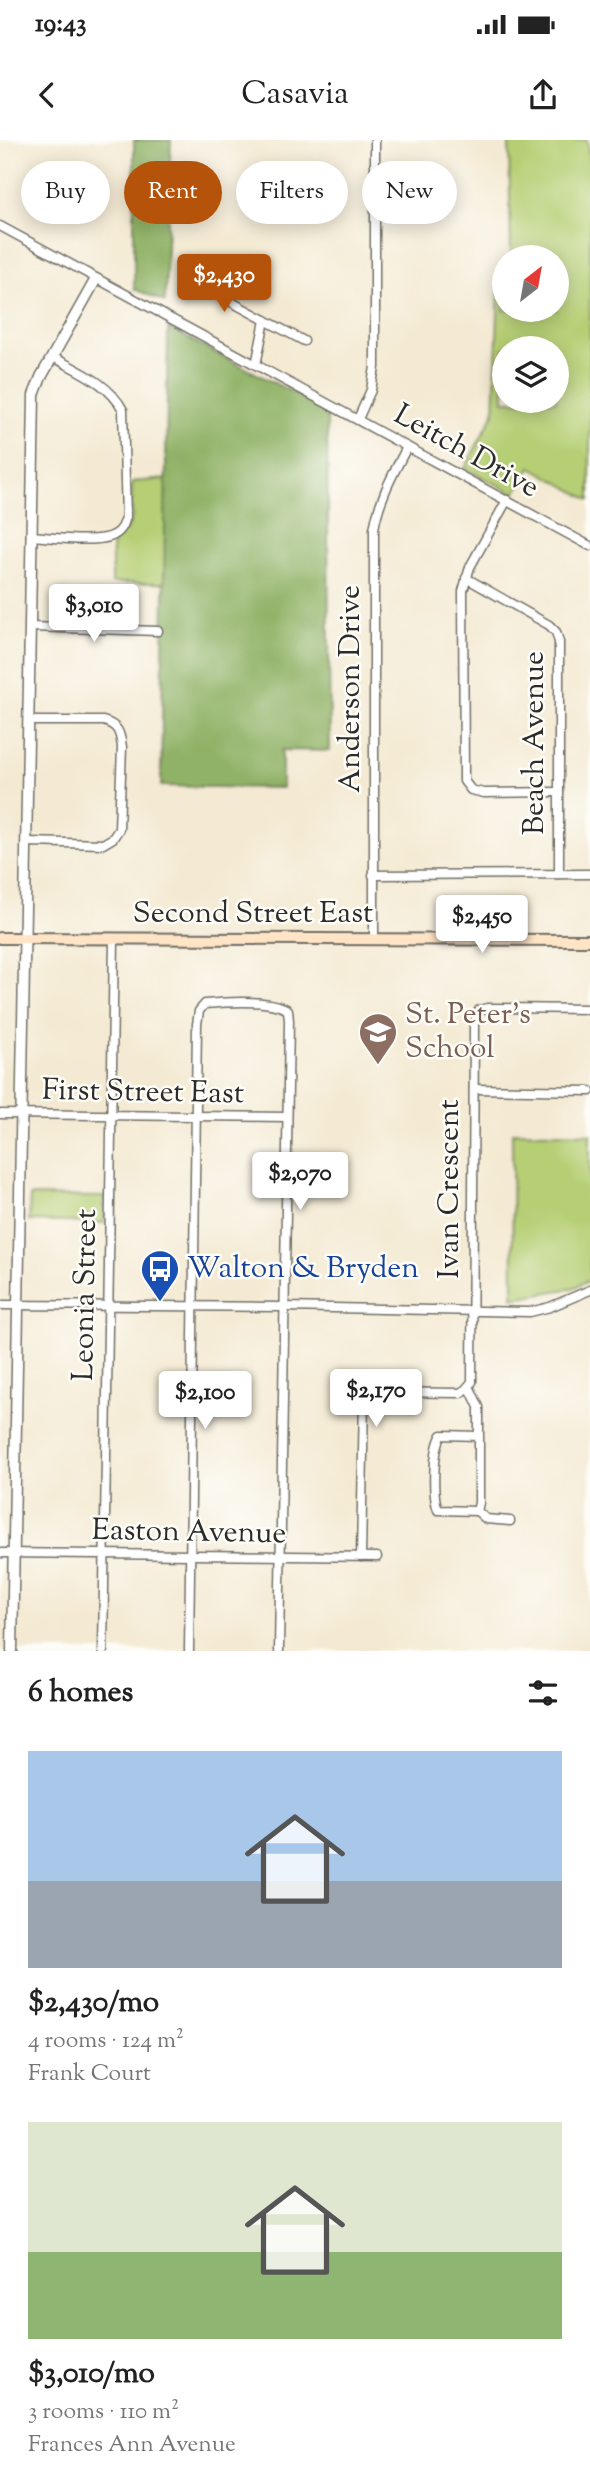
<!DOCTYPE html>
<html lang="en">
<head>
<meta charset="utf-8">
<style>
  :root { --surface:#fff; --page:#f6f6f6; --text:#222; --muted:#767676; --accent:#b45309 }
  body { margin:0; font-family:"Sorts Mill Goudy",serif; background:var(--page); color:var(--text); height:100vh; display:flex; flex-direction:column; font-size:26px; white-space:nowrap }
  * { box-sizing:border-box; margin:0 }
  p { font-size:23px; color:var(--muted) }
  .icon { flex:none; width:38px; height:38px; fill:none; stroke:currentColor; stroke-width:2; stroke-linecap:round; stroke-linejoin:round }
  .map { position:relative; height:1511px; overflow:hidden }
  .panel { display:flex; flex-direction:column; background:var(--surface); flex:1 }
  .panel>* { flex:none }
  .banner { position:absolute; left:21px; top:21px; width:550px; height:63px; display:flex; gap:14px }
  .needle { width:46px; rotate:31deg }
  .controls { position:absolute; left:492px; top:105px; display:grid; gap:14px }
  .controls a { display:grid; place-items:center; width:77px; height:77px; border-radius:50%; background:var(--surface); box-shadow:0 4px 18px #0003; font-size:35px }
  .price { position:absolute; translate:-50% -60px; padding:0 16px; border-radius:7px; background:#fff; color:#222; font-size:23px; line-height:46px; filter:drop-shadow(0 2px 4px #0008) }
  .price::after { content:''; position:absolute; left:50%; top:42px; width:21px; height:16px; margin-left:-10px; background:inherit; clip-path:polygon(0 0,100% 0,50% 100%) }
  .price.active { background:var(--accent); color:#fff }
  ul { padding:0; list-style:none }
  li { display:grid; align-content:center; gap:14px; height:371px; padding:0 28px }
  li span { display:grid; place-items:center; height:217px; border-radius:0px; color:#555 }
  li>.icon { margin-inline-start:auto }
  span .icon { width:126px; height:126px; fill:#fffc; stroke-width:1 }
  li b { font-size:30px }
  h2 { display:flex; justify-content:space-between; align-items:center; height:84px; padding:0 28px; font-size:30px }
  .chip { padding:0 24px; border-radius:32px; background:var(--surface); box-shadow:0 4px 18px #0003; font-size:24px; line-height:63px }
  .chip.active { background:var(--accent); color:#fff }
  .status { display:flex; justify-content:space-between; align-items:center; height:49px; padding:0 35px; background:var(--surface); direction:ltr }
  .status svg { height:19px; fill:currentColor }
  header { display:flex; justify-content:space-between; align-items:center; height:91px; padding:0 28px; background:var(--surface); font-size:32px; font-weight:600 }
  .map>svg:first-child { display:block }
  .green { fill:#b6cf74; stroke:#707d50; stroke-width:2; fill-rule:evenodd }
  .forest { fill:#90b266; stroke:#5e6e48; stroke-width:2 }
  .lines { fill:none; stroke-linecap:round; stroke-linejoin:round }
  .minor-casing { stroke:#716e66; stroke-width:11 }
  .tertiary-casing { stroke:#716e66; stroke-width:13 }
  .secondary-casing { stroke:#716e66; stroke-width:14 }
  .minor { stroke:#fff; stroke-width:8 }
  .tertiary { stroke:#fff; stroke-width:10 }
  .secondary { stroke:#ffe4c6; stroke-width:10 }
  .labels { text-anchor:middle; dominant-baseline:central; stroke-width:5; stroke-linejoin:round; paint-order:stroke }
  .street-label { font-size:30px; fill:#2b2b2b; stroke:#fdfcf7 }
  .education-label { font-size:30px; fill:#785e54; stroke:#fdfcf7; text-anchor:start }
  .transit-label { font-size:30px; fill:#164399; stroke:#fdfcf7; text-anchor:start }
</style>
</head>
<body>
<div class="status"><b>19:43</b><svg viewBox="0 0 49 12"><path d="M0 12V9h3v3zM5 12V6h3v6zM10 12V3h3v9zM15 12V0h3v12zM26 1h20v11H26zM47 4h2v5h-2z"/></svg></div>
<header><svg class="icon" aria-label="back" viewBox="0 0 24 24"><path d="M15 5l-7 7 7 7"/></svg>Casavia<svg class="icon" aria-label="share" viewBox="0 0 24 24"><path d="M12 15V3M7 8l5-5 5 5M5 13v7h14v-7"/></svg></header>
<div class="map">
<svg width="590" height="1511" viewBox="0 0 590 1511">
  <rect width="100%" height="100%" fill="#fdfcf7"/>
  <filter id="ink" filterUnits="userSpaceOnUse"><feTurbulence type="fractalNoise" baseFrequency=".0143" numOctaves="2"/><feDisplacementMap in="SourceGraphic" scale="14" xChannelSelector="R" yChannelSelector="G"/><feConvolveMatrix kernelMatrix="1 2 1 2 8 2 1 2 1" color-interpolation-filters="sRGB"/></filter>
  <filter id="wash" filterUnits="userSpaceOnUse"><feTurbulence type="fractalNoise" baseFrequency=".00686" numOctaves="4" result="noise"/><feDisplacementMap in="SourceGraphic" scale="28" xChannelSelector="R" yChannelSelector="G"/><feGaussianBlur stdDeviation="1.57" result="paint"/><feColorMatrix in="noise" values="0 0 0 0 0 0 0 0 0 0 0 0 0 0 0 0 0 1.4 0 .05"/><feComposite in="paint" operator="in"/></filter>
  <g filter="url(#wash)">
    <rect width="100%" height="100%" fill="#f4ead3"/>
    <g class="green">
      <path d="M509,0h78l3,21v339l-59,-33 -16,27 -50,-26 29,-55 5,-124 5,-1v22h52v-53h-45zM556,208v53h-52v-53z"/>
      <polygon points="167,339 165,443 112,443 112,409 114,400 128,388 132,377 132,342"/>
      <polygon points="512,992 590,994 590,1140 573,1148 513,1158"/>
      <polygon points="30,1056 104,1057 104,1083 29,1081"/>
    </g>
    <g class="forest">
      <polygon points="134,0 171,0 165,162 134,149"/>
      <polygon points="168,188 327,270 330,611 282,610 282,648 161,646"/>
    </g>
  </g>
  <g filter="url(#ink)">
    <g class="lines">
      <defs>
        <g id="minor">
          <polyline points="0,86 590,406"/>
          <polyline points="196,143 304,201"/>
          <polyline points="256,225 265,180"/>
          <polyline points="358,279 371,250 375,227 375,0"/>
          <polyline points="507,360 470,427 463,451 464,641 471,650 484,653 559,652"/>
          <path d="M31,396c19,1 68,8 83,-1 8,-4 10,-11 12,-18l-3,-107c-14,-27 -45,-39 -70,-53"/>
          <polyline points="466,438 549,485 556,492 559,502 559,734"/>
          <polyline points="30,487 158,491"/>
          <path d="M27,702l76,2 10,-6 6,-9 3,-82c-2,-15 -4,-22 -19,-26h-74"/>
          <polyline points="373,735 590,734"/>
          <path d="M374,799v-410c5,-30 19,-55 33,-82"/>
          <polyline points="474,949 590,951"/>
          <polyline points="0,974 286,977"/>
          <polyline points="0,1165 284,1167 530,1172 550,1167 590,1150"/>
          <path d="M469,1246l10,21v96l-2,8 -39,-1c-6,-16 -5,-61 4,-75l37,1"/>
          <polyline points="477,1371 486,1379 510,1381"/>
          <polyline points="0,1413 377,1417"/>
          <polyline points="361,1417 364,1259 373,1252 460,1253 465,1250 472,1242 474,884 479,870 488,868 590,869"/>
          <polyline points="103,1511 114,799"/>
          <path d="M189,1511l8,-627 2,-13 6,-7c21,-2 65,-5 83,6l1,11 -10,630"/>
        </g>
        <polyline id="tertiary" points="12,1511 34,255 41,237 96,139"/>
        <polyline id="secondary" points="0,798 590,800"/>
      </defs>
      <use href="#minor" class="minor-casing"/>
      <use href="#tertiary" class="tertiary-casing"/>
      <use href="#secondary" class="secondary-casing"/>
      <use href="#minor" class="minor"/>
      <use href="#tertiary" class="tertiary"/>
      <use href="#secondary" class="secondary"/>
    </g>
  </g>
  <defs>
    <symbol id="school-pin" viewBox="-11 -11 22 30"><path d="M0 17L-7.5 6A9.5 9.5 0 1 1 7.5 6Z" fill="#8d6e63" stroke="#fdfcf7"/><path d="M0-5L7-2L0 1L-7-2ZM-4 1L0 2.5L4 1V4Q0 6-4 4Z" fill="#fff"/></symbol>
    <symbol id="bus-pin" viewBox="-11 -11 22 30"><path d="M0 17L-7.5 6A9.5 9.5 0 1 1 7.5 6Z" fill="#1a4fb4" stroke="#fdfcf7"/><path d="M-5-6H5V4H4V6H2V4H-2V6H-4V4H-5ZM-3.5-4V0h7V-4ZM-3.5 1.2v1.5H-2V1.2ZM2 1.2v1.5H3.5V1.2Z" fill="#fff"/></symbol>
  </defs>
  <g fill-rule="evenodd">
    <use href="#school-pin" x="356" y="870" width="44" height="60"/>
    <use href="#bus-pin" x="138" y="1107" width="44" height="60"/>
  </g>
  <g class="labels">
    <g class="street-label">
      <text transform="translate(466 312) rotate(29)">Leitch Drive</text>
      <text transform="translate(351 549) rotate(-90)">Anderson Drive</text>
      <text transform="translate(535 603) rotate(-90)">Beach Avenue</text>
      <text x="253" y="774">Second Street East</text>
      <text transform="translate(143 953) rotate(1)">First Street East</text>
      <text transform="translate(450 1049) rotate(-90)">Ivan Crescent</text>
      <text transform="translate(86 1155) rotate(-89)">Leonia Street</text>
      <text transform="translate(189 1393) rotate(1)">Easton Avenue</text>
    </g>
    <g class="education-label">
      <text x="405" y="875">St. Peter's<tspan x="405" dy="34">School</tspan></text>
    </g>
    <g class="transit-label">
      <text x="187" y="1129">Walton &amp; Bryden</text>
    </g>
  </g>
</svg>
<div class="controls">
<a><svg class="needle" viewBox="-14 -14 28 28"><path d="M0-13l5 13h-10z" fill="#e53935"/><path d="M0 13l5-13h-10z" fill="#767676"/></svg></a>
<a><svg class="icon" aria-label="layers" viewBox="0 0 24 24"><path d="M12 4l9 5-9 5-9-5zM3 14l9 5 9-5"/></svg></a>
</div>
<b class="price active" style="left:224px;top:174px">$2,430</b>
<b class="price" style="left:94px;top:504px">$3,010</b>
<b class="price" style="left:482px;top:815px">$2,450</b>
<b class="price" style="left:300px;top:1072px">$2,070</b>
<b class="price" style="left:376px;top:1289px">$2,170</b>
<b class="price" style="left:205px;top:1291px">$2,100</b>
<div class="banner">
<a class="chip">Buy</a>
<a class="chip active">Rent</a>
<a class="chip">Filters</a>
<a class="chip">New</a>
</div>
</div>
<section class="panel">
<h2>6 homes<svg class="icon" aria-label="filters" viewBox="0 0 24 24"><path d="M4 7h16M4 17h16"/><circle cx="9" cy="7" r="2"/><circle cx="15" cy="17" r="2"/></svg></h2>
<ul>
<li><span style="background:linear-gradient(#a9c7e8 60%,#9aa5b1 0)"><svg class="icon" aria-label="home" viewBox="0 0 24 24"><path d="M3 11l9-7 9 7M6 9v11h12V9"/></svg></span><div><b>$2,430/mo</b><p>4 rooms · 124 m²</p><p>Frank Court</p></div></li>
<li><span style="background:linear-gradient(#dfe7d0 60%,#8fb573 0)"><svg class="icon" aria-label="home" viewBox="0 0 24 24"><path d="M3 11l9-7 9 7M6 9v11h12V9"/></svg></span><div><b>$3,010/mo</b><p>3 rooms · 110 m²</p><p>Frances Ann Avenue</p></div></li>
</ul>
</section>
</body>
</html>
